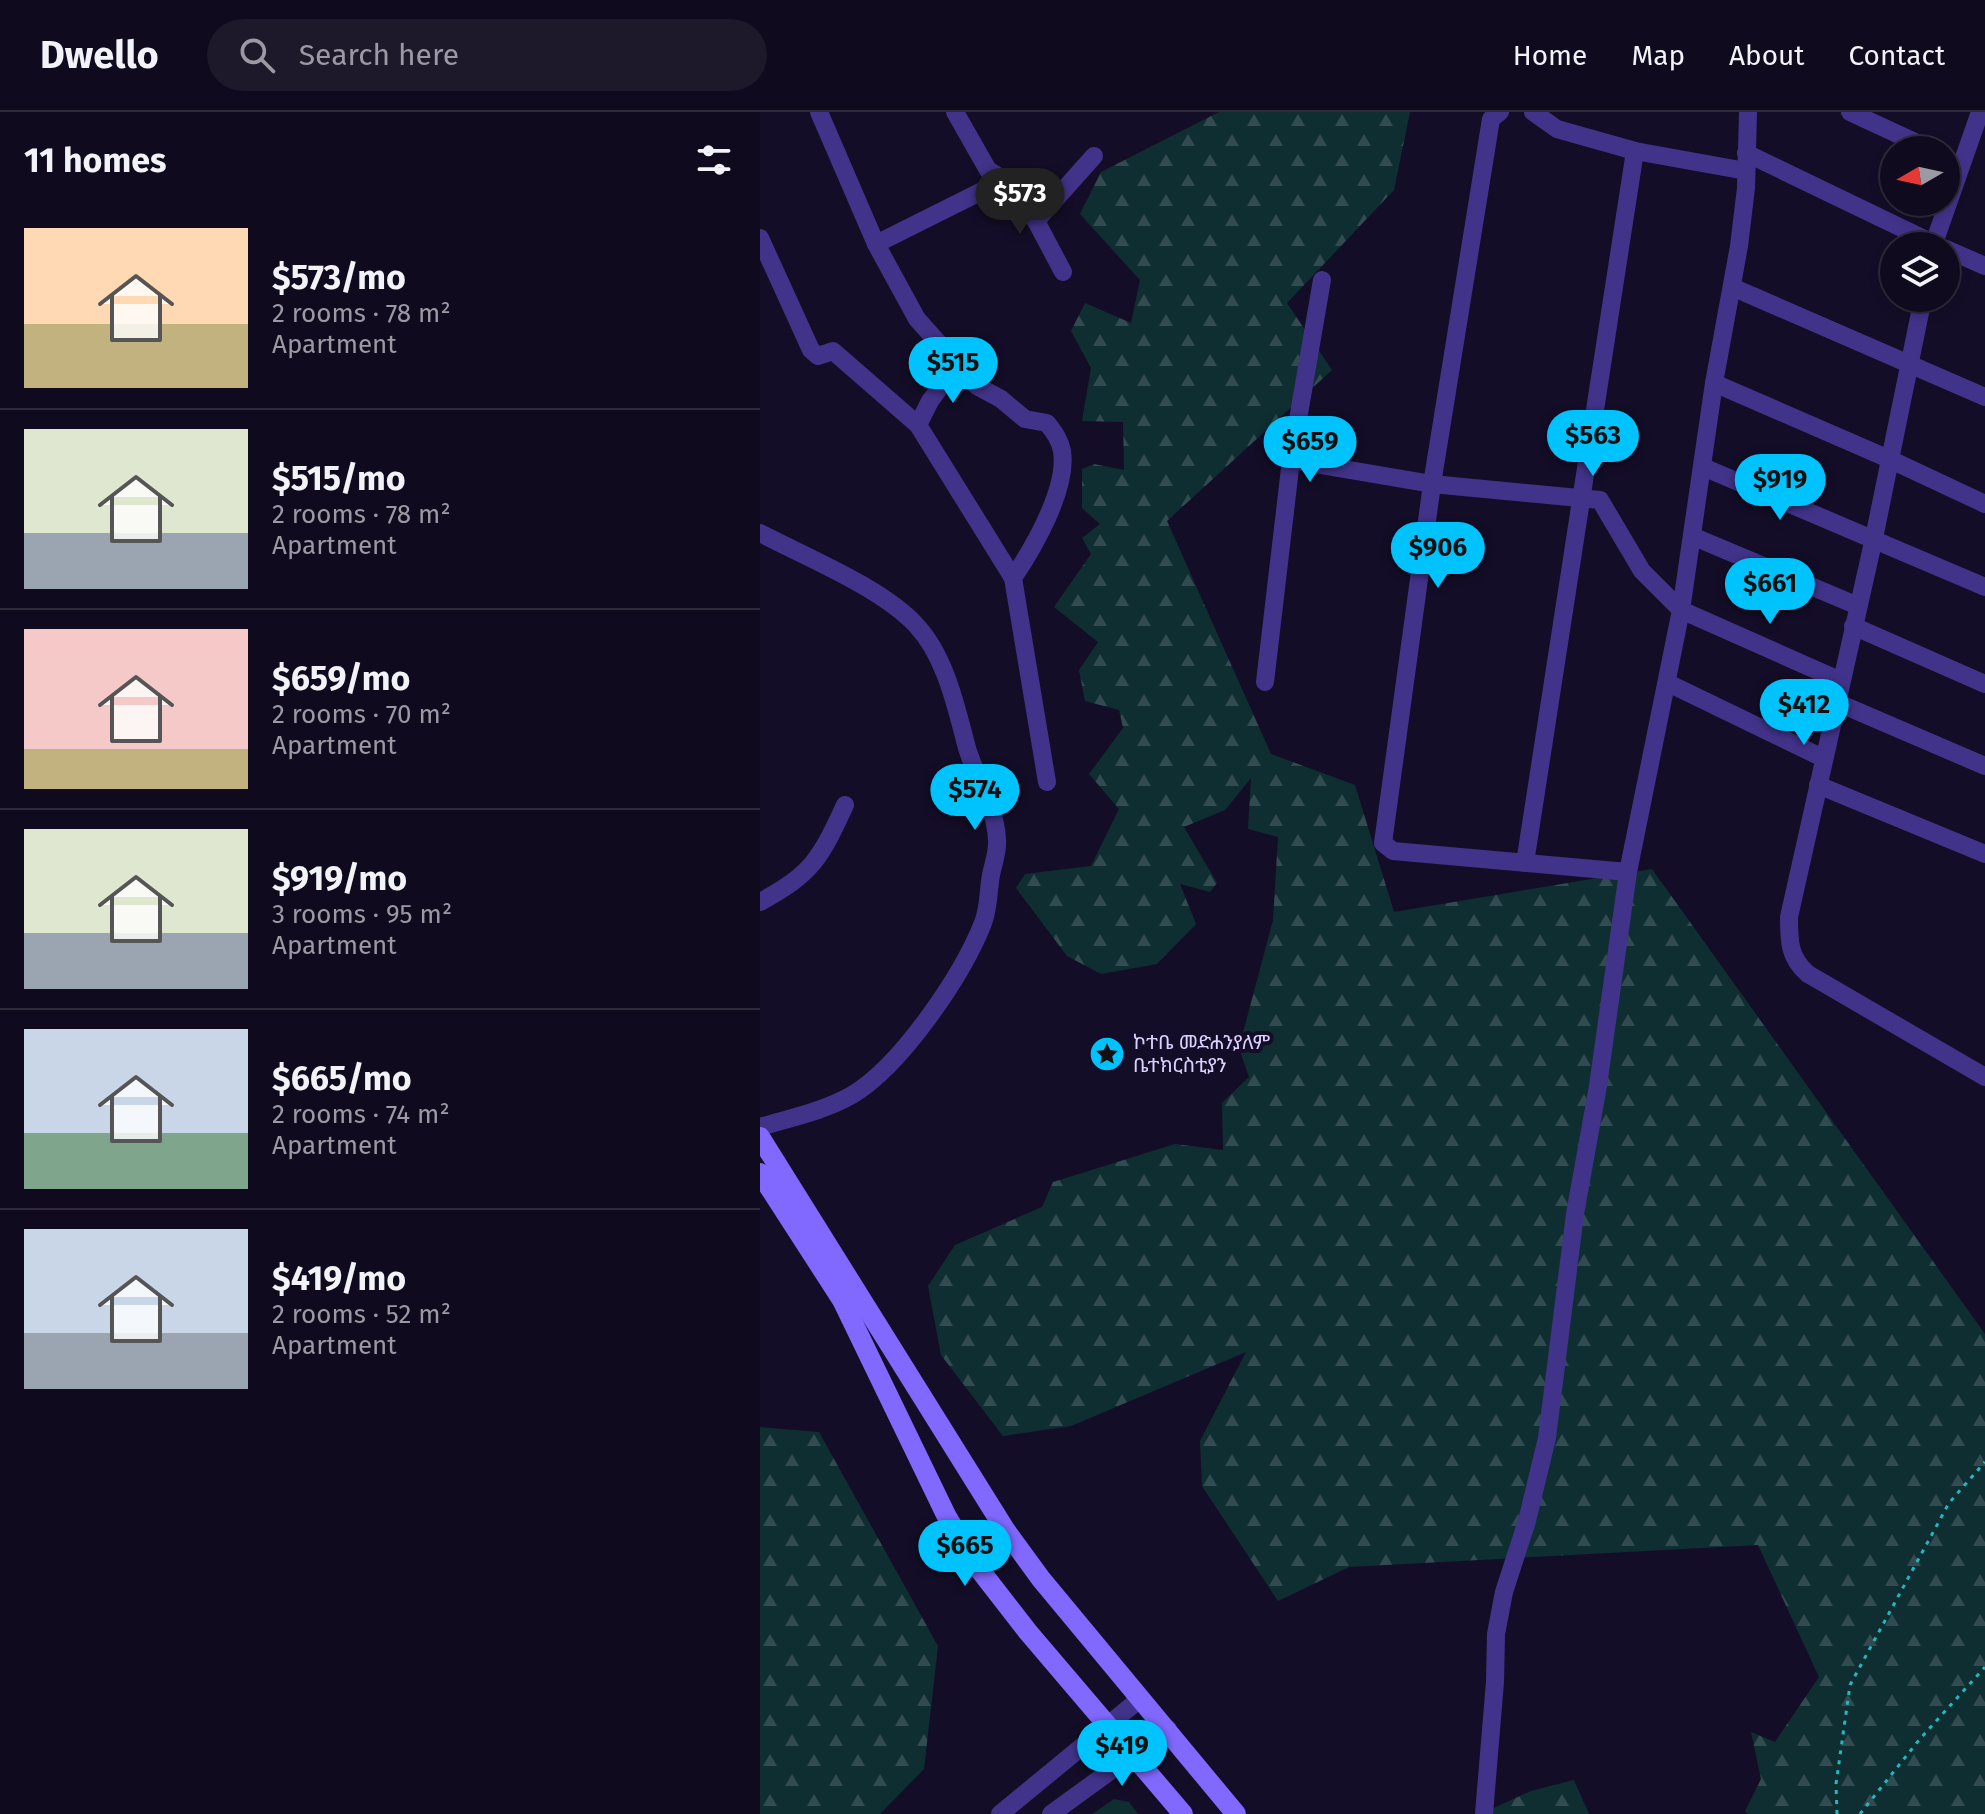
<!DOCTYPE html>
<html lang="en">
<head>
<meta charset="utf-8">
<style>
  :root { --surface:#0f0a1d; --page:#1d182a; --text:#f1f3f6; --muted:#9b9aa4; --line:#2f2b3b; --accent:#00c3fd }
  body { margin:0; font-family:"Fira Sans","Noto Sans Ethiopic",sans-serif; background:var(--page); color:var(--text); height:100vh; display:flex; flex-direction:column; font-size:30px; white-space:nowrap }
  * { box-sizing:border-box; margin:0 }
  p { font-size:26px; color:var(--muted) }
  .icon { flex:none; width:44px; height:44px; fill:none; stroke:currentColor; stroke-width:2; stroke-linecap:round; stroke-linejoin:round }
  .map { position:relative; flex:1; overflow:hidden }
  .drawer { display:flex; flex-direction:column; background:var(--surface); width:760px }
  .drawer>* { flex:none }
  .needle { width:52px; rotate:261deg }
  .buttons { position:absolute; left:1120px; top:24px; display:grid; gap:16px }
  .buttons a { display:grid; place-items:center; width:80px; height:80px; border-radius:50%; background:var(--surface); box-shadow:0 4px 12px #0003,0 0 0 2px var(--line); font-size:40px }
  .price { position:absolute; translate:-50% -68px; padding:0 18px; border-radius:28px; background:var(--accent); color:#111; font-size:26px; line-height:52px; filter:drop-shadow(0 2px 4px #0008) }
  .price::after { content:''; position:absolute; left:50%; top:48px; width:24px; height:18px; margin-left:-12px; background:inherit; clip-path:polygon(0 0,100% 0,50% 100%) }
  .price.active { background:#222; color:#fff }
  ul { padding:0; list-style:none }
  li { display:flex; align-items:center; gap:24px; height:200px; padding:0 24px }
  li+li { border-top:2px solid var(--line) }
  li span { display:grid; place-items:center; flex:none; width:224px; height:160px; border-radius:0px; color:#555 }
  li>.icon { margin-inline-start:auto }
  span .icon { width:96px; height:96px; fill:#fffc; stroke-width:1 }
  li b { font-size:34px }
  h2 { display:flex; justify-content:space-between; align-items:center; height:96px; padding:0 24px; font-size:34px }
  header { display:flex; align-items:center; gap:48px; box-sizing:border-box; height:112px; padding:0 40px; background:var(--surface); border-bottom:2px solid var(--line) }
  header strong { font-size:38px }
  nav { display:flex; gap:44px; margin-inline-start:auto; font-size:28px }
  .search { width:560px; height:72px; background:var(--page); display:flex; align-items:center; gap:20px; box-sizing:border-box; padding:0 28px; border-radius:44px; color:var(--muted); font-size:30px }
  main { display:flex; flex:1; min-height:0 }
  .map>svg:first-child { display:block }
  .grass { fill:#0f2e31 }
  .forest { fill:url(#forest-firs) }
  .lines { fill:none; stroke-linecap:round; stroke-linejoin:round }
  .path { stroke:#23b7c2; stroke-width:3; stroke-dasharray:4 6; stroke-linecap:butt }
  .minor { stroke:#42338a; stroke-width:18 }
  .secondary { stroke:#8169ff; stroke-width:20 }
  .labels { text-anchor:middle; dominant-baseline:central; stroke-width:8; stroke-linejoin:round; paint-order:stroke }
  .poi-label { font-size:20px; fill:#ddd2ff; stroke:#140d27; text-anchor:start }
</style>
</head>
<body>
<header>
<strong>Dwello</strong>
<div class="search"><svg class="icon" aria-label="search" viewBox="0 0 24 24"><circle cx="10" cy="10" r="6"/><path d="M15 15l6 6"/></svg>Search here</div>
<nav><a>Home</a><a>Map</a><a>About</a><a>Contact</a></nav>
</header>
<main>
<section class="drawer">
<h2>11 homes<svg class="icon" aria-label="filters" viewBox="0 0 24 24"><path d="M4 7h16M4 17h16"/><circle cx="9" cy="7" r="2"/><circle cx="15" cy="17" r="2"/></svg></h2>
<ul>
<li><span style="background:linear-gradient(#ffd9b3 60%,#c2b280 0)"><svg class="icon" aria-label="home" viewBox="0 0 24 24"><path d="M3 11l9-7 9 7M6 9v11h12V9"/></svg></span><div><b>$573/mo</b><p>2 rooms · 78 m²</p><p>Apartment</p></div></li>
<li><span style="background:linear-gradient(#dfe7d0 65%,#9aa5b1 0)"><svg class="icon" aria-label="home" viewBox="0 0 24 24"><path d="M3 11l9-7 9 7M6 9v11h12V9"/></svg></span><div><b>$515/mo</b><p>2 rooms · 78 m²</p><p>Apartment</p></div></li>
<li><span style="background:linear-gradient(#f6c9c9 75%,#c2b280 0)"><svg class="icon" aria-label="home" viewBox="0 0 24 24"><path d="M3 11l9-7 9 7M6 9v11h12V9"/></svg></span><div><b>$659/mo</b><p>2 rooms · 70 m²</p><p>Apartment</p></div></li>
<li><span style="background:linear-gradient(#dfe7d0 65%,#9aa5b1 0)"><svg class="icon" aria-label="home" viewBox="0 0 24 24"><path d="M3 11l9-7 9 7M6 9v11h12V9"/></svg></span><div><b>$919/mo</b><p>3 rooms · 95 m²</p><p>Apartment</p></div></li>
<li><span style="background:linear-gradient(#c9d6e8 65%,#7fa58c 0)"><svg class="icon" aria-label="home" viewBox="0 0 24 24"><path d="M3 11l9-7 9 7M6 9v11h12V9"/></svg></span><div><b>$665/mo</b><p>2 rooms · 74 m²</p><p>Apartment</p></div></li>
<li><span style="background:linear-gradient(#c9d6e8 65%,#9aa5b1 0)"><svg class="icon" aria-label="home" viewBox="0 0 24 24"><path d="M3 11l9-7 9 7M6 9v11h12V9"/></svg></span><div><b>$419/mo</b><p>2 rooms · 52 m²</p><p>Apartment</p></div></li>
</ul>
</section>
<div class="map">
<svg width="1225" height="1702" viewBox="0 0 1225 1702">
  <defs>
    <pattern id="forest-firs" width="22" height="20" patternUnits="userSpaceOnUse" patternTransform="scale(2)"><rect width="22" height="20" fill="#0f2e31"/><path d="M5 1l3.5 6h-7zM16 11l3.5 6h-7z" fill="#324b50"/></pattern>
  </defs>
  <rect width="100%" height="100%" fill="#140d27"/>
  <polygon class="grass" points="354,1687 369,1690 378,1702 332,1702"/>
  <g class="forest">
    <polygon points="459,0 650,0 634,78 527,191 572,258 407,409 511,642 595,673 634,800 892,757 1225,1222 1225,1702 988,1702 985,1699 1001,1667 991,1620 1015,1630 1059,1565 998,1433 589,1455 518,1489 442,1374 440,1329 486,1240 311,1314 243,1324 181,1243 168,1174 195,1133 282,1095 293,1070 415,1032 463,1038 462,991 489,965 479,936 513,808 518,725 488,717 491,666 465,698 424,715 457,771 450,780 420,772 436,812 397,852 341,862 307,844 256,776 265,762 331,754 359,697 329,662 363,616 359,598 325,589 319,558 338,530 294,495 331,442 322,426 340,412 322,396 322,357 334,352 364,358 363,310 322,309 331,256 311,219 325,191 371,211 380,168 320,102 341,60"/>
    <polygon points="0,1315 59,1320 178,1534 164,1657 120,1702 0,1702"/>
    <polygon points="814,1668 829,1702 727,1702 727,1699 771,1679"/>
  </g>
  <g class="lines">
    <g class="path">
      <polyline points="1077,1702 1076,1672 1090,1573 1189,1391 1225,1350"/>
      <polyline points="1100,1702 1159,1628 1225,1555"/>
    </g>
    <g class="minor">
      <path d="M59,0l57,132 41,75 60,67 24,13 24,20 22,4c7,9 13,17 15,28 6,37 -28,96 -49,127"/>
      <polyline points="195,0 228,58 244,68 276,109 303,160"/>
      <polyline points="740,0 731,7 672,372 623,731 633,739 868,760"/>
      <polyline points="773,0 797,17 875,39 986,59"/>
      <polyline points="1090,0 1172,38"/>
      <polyline points="986,41 1179,134"/>
      <polyline points="276,109 334,44"/>
      <polyline points="0,126 51,238 58,244 73,239 158,313 253,466 287,670"/>
      <polyline points="116,132 244,68"/>
      <polyline points="1173,134 1220,0"/>
      <polyline points="1186,137 1225,154"/>
      <polyline points="972,175 1225,285"/>
      <path d="M1163,186l-49,240 -85,379c0,24 0,41 19,57l177,103"/>
      <polyline points="954,271 1129,347 1225,392"/>
      <polyline points="158,313 170,289 196,254"/>
      <polyline points="531,348 672,372 840,388 882,459 921,498 1081,569"/>
      <polyline points="943,355 1225,475"/>
      <path d="M0,421c46,24 122,55 156,92 30,32 40,82 51,123 9,30 29,60 30,92 1,12 -4,24 -6,35 -3,17 -2,32 -8,48 -21,53 -82,143 -131,172 -28,16 -62,23 -92,32"/>
      <polyline points="932,424 1098,494"/>
      <polyline points="1093,514 1225,572"/>
      <polyline points="505,570 531,348 562,168"/>
      <polyline points="908,571 1063,646"/>
      <polyline points="1076,590 1225,654"/>
      <polyline points="1058,673 1225,742"/>
      <polyline points="765,751 875,39"/>
      <path d="M0,790c53,-29 60,-43 85,-97"/>
      <polyline points="240,1702 381,1586"/>
      <polyline points="291,1702 408,1617"/>
      <polyline points="724,1702 735,1570 736,1522 744,1480 767,1409 787,1326 815,1102 838,974 868,760 921,498 954,271 979,134 986,76 988,0"/>
    </g>
    <g class="secondary">
      <polyline points="0,1025 246,1419 281,1467 476,1702"/>
      <polyline points="0,1061 82,1188 187,1405 216,1453 268,1520 423,1702"/>
    </g>
  </g>
  <defs>
    <symbol id="sight-disc" viewBox="-11 -11 22 22"><circle r="9.5" fill="#00c3fd" stroke="#140d27"/><path d="M0-6L1.8-2.2L6-1.7L2.9 1.2L3.7 5.4L0 3.3L-3.7 5.4L-2.9 1.2L-6-1.7L-1.8-2.2Z" fill="#111"/></symbol>
  </defs>
  <g fill-rule="evenodd">
    <use href="#sight-disc" x="327" y="922" width="40" height="40"/>
  </g>
  <g class="labels">
    <g class="poi-label">
      <text x="373" y="930">ኮተቤ መድሐንያለም<tspan x="373" dy="23">ቤተክርስቲያን</tspan></text>
    </g>
  </g>
</svg>
<div class="buttons">
<a><svg class="needle" viewBox="-14 -14 28 28"><path d="M0-13l5 13h-10z" fill="#e53935"/><path d="M0 13l5-13h-10z" fill="#9b9aa4"/></svg></a>
<a><svg class="icon" aria-label="layers" viewBox="0 0 24 24"><path d="M12 4l9 5-9 5-9-5zM3 14l9 5 9-5"/></svg></a>
</div>
<b class="price active" style="left:260px;top:124px">$573</b>
<b class="price" style="left:193px;top:293px">$515</b>
<b class="price" style="left:833px;top:366px">$563</b>
<b class="price" style="left:550px;top:372px">$659</b>
<b class="price" style="left:1020px;top:410px">$919</b>
<b class="price" style="left:678px;top:478px">$906</b>
<b class="price" style="left:1010px;top:514px">$661</b>
<b class="price" style="left:1044px;top:635px">$412</b>
<b class="price" style="left:215px;top:720px">$574</b>
<b class="price" style="left:205px;top:1476px">$665</b>
<b class="price" style="left:362px;top:1676px">$419</b>
</div>
</main>
</body>
</html>
